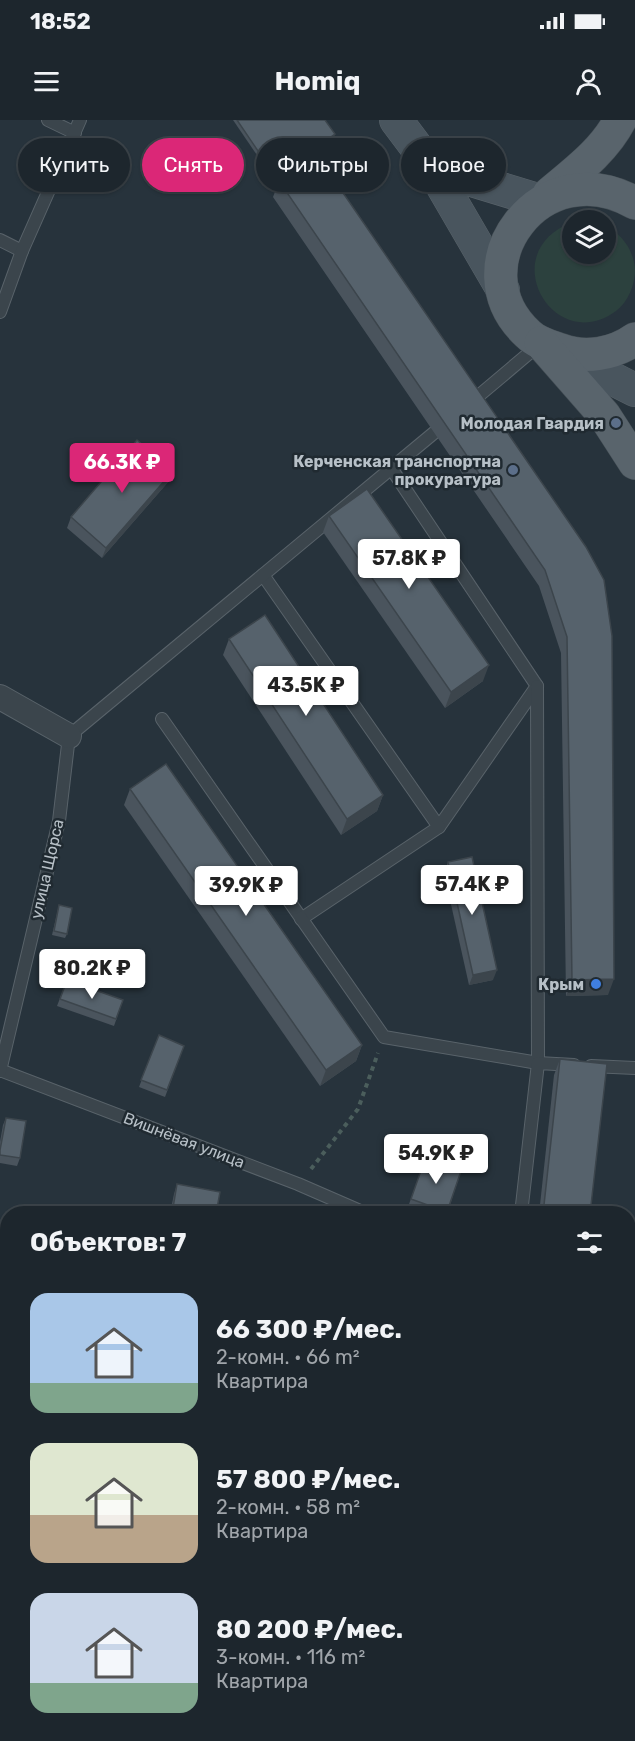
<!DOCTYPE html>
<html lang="ru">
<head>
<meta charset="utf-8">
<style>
  :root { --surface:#1d262d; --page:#252e35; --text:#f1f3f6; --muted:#a0a5aa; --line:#3b4349; --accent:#db2777 }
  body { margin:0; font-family:Rubik,sans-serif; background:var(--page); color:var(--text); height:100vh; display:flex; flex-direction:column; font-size:22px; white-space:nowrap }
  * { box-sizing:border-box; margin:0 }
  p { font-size:20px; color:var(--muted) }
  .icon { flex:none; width:33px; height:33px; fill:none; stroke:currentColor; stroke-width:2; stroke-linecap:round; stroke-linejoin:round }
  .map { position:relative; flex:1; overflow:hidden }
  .panel { position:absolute; left:0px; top:1086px; width:636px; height:536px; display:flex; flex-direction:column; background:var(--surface); border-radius:24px 24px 0 0; box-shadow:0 2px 4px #0004,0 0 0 2px var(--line) }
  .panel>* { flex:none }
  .guide { position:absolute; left:18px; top:18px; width:600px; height:54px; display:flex; gap:12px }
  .tools { position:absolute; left:562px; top:90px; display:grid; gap:12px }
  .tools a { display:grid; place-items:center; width:54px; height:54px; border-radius:50%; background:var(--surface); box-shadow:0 2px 4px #0004,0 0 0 2px var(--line); font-size:30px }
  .price { position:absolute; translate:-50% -51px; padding:0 14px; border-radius:6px; background:#fff; color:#222; font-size:20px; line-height:39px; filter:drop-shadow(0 2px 3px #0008) }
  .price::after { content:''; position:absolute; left:50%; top:36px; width:18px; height:14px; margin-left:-9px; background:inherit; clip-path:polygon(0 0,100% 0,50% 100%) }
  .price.active { background:var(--accent); color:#fff }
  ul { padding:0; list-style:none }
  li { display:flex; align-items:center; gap:18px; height:150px; padding:0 30px }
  li span { display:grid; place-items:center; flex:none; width:168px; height:120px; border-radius:18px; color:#555 }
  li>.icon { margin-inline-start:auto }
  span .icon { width:72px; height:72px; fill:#fffc; stroke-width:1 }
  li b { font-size:26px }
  h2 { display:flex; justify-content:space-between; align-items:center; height:72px; padding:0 30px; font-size:26px }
  .chip { padding:0 21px; border-radius:27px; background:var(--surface); box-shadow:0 2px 4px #0004,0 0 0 2px var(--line); font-size:21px; line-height:54px }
  .chip.active { background:var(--accent); color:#fff }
  .status { display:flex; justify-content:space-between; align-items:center; height:42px; padding:0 30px; background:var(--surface); direction:ltr }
  .status svg { height:16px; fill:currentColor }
  header { display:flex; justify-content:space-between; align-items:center; height:78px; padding:0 30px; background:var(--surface); font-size:27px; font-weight:700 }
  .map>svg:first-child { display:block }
  .green { fill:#2c413e }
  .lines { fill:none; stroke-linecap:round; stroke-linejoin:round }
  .lane-casing { stroke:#59636a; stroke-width:14 }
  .street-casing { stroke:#59636a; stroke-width:26 }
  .secondary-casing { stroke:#59636a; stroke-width:34 }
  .primary-casing { stroke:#444e55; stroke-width:34 }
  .path { stroke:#4b5e5c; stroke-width:4; stroke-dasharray:4.5 4.5; stroke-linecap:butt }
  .lane { stroke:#3b454c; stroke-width:12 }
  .street { stroke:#3b454c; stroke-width:24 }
  .secondary { stroke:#49555e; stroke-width:33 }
  .primary { stroke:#59646c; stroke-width:33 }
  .wall { fill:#4a545d }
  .shaded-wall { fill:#3c454c }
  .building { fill:#56626c; stroke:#3c454c; stroke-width:1.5 }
  .service-dot { fill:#5c6f8a; stroke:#202a31; stroke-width:2 }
  .shop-dot { fill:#3f7fe0; stroke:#202a31; stroke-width:2 }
  .labels { text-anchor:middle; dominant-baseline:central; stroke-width:5; stroke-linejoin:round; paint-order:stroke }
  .poi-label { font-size:16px; font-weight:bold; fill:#b7c0c7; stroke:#202a31; text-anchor:end }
  .street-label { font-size:16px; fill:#b7c0c7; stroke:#202a31 }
</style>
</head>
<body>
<div class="status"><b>18:52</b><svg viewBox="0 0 49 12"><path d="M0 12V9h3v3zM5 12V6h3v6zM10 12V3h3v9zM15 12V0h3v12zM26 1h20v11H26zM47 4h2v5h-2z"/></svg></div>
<header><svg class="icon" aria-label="menu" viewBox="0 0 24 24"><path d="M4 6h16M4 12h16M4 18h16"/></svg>Homiq<svg class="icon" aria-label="person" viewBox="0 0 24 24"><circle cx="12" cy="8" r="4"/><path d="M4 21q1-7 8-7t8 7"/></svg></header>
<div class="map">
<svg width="635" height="1621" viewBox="0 0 635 1621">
  <rect width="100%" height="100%" fill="#27333c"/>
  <path class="green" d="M573,102v32h33v-28c17,9 28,25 29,44 0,15 -7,32 -19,41 -63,46 -123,-60 -43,-89z"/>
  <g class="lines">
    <defs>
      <g id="lane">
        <polyline points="48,0 75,13"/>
        <polyline points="0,120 22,131"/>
        <polyline points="0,192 22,131 80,0"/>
        <polyline points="470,283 540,224"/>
        <polyline points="391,348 537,566 439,707"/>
        <polyline points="263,455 439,707 301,799"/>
        <polyline points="162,599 384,917 538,943 537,566"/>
        <polyline points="591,946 635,948"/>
        <polyline points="0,950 298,1064 367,1094"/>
        <polyline points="0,951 59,701 69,616 435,312"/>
        <polyline points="521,1094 538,943 574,945"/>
        <polyline points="147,1621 148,1614"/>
        <polyline points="407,1621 410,1614"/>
      </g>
      <polyline id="street" points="0,577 69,616"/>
      <g id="secondary">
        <polyline points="396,0 432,48 503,170"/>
        <polyline points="432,48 541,81"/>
        <polyline points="556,230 635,270"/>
        <polyline points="0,1556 8,1557"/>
        <polyline points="338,1614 386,1621"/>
      </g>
      <g id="primary">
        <path d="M549,74c26,-22 55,-43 71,-74"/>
        <path d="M635,83c-94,-54 -180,64 -107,131 9,9 21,12 33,16 24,9 53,4 74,-11"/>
        <polyline points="541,223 604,295 635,343"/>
        <polyline points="628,1462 635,1432"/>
        <polyline points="594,1621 596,1614"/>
      </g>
    </defs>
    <use href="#lane" class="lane-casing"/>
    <use href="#street" class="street-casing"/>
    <use href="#secondary" class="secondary-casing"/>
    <use href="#primary" class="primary-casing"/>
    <polyline class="path" points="311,1049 358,989 378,933"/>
    <use href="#lane" class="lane"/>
    <use href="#street" class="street"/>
    <use href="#secondary" class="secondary"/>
    <use href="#primary" class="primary"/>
  </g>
  <g class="wall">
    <polygon points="233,0 325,0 334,18 274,60"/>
    <polygon points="279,61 586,427 608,875 566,876 561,533 539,466 273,77"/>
    <polygon points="169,361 102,438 67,408 71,397"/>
    <polygon points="329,396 483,561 445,588 323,412"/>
    <polygon points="229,519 383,675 377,691 341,715 223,535"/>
    <polygon points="130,669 362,925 356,941 320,966 124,685"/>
    <polygon points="448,742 493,860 469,865 444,753"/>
    <polygon points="59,785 67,814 65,818 52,815"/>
    <polygon points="67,860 123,880 114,906 57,886"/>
    <polygon points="159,915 184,926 165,977 139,967"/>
    <polygon points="560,939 590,1094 539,1094 554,955"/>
    <polygon points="6,998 20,1038 17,1046 0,1043 0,1022 3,1005"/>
    <polygon points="425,1039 461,1051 447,1094 429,1094 408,1087"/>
    <polygon points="177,1064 216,1094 170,1094 174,1074"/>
    <polygon points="7,1098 8,1155 3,1155 3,1117"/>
  </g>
  <g class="shaded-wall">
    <polygon points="335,14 334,18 274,60 275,56"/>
    <polygon points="173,351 169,361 102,438 106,428"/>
    <polygon points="489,545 483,561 445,588 451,572"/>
    <polygon points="383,675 377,691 341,715 347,699"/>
    <polygon points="497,850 493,860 469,865 473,855"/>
    <polygon points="614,859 608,875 566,876 572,860"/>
    <polygon points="362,925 356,941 320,966 326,950"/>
  </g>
  <g class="building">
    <polygon points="237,0 325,0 335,14 275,56"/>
    <polygon points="315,32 586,427 604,460 612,516 614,859 572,860 567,517 545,450 279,61"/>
    <polygon points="137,320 173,351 106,428 71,397"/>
    <polygon points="367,369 489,545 451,572 329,396"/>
    <polygon points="265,495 383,675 347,699 229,519"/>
    <polygon points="166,644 362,925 326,950 130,669"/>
    <polygon points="472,737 497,850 473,855 448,742"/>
    <polygon points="59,785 72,788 67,814 54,811"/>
    <polygon points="67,860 123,880 116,899 60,879"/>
    <polygon points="159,915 184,926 167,970 141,960"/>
    <polygon points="560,939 607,944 590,1094 543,1094"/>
    <polygon points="6,998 26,1001 20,1038 0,1035 0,1030"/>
    <polygon points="425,1039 461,1051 447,1092 411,1079"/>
    <polygon points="177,1064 220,1072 216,1094 172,1094"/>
    <polygon points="7,1098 8,1098 8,1115 4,1115"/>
    <polygon points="0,1116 8,1117 8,1148 5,1147 0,1173"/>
    <polygon points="0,1424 8,1425 8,1455 0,1498"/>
    <polygon points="0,1600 8,1602 8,1614 60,1614 90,1621 0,1621"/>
  </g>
  <g class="service-dot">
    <circle cx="616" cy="303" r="6"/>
    <circle cx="513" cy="350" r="6"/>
  </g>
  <circle class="shop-dot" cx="596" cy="864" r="6"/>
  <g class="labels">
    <g class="poi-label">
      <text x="604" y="303">Молодая Гвардия</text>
      <text x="501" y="341">Керченская транспортна<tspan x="501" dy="18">прокуратура</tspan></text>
      <text x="584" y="864">Крым</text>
    </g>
    <g class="street-label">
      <text transform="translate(47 749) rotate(-77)">улица Щорса</text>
      <text transform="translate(184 1020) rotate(21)">Вишнёвая улица</text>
    </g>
  </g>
</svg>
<div class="tools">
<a><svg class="icon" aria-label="layers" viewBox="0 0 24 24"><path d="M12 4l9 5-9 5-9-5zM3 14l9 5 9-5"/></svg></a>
</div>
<b class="price active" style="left:122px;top:374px">66.3K ₽</b>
<b class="price" style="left:409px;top:470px">57.8K ₽</b>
<b class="price" style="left:306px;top:597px">43.5K ₽</b>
<b class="price" style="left:472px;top:796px">57.4K ₽</b>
<b class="price" style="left:246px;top:797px">39.9K ₽</b>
<b class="price" style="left:92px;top:880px">80.2K ₽</b>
<b class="price" style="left:436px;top:1065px">54.9K ₽</b>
<div class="guide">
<a class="chip">Купить</a>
<a class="chip active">Снять</a>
<a class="chip">Фильтры</a>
<a class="chip">Новое</a>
</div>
<section class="panel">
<h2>Объектов: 7<svg class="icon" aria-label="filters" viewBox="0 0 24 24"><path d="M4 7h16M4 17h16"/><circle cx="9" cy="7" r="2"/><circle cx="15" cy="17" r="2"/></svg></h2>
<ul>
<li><span style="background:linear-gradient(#a9c7e8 75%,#7fa58c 0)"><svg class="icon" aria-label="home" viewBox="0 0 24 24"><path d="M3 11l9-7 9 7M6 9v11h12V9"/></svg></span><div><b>66 300 ₽/мес.</b><p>2-комн. · 66 m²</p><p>Квартира</p></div></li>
<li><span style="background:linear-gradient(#dfe7d0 60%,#b9a48a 0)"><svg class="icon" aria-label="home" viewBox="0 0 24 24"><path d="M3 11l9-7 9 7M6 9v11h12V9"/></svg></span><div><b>57 800 ₽/мес.</b><p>2-комн. · 58 m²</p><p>Квартира</p></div></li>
<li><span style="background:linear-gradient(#c9d6e8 75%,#7fa58c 0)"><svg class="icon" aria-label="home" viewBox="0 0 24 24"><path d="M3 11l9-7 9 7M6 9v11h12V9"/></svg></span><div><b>80 200 ₽/мес.</b><p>3-комн. · 116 m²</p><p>Квартира</p></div></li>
</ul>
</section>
</div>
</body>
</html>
